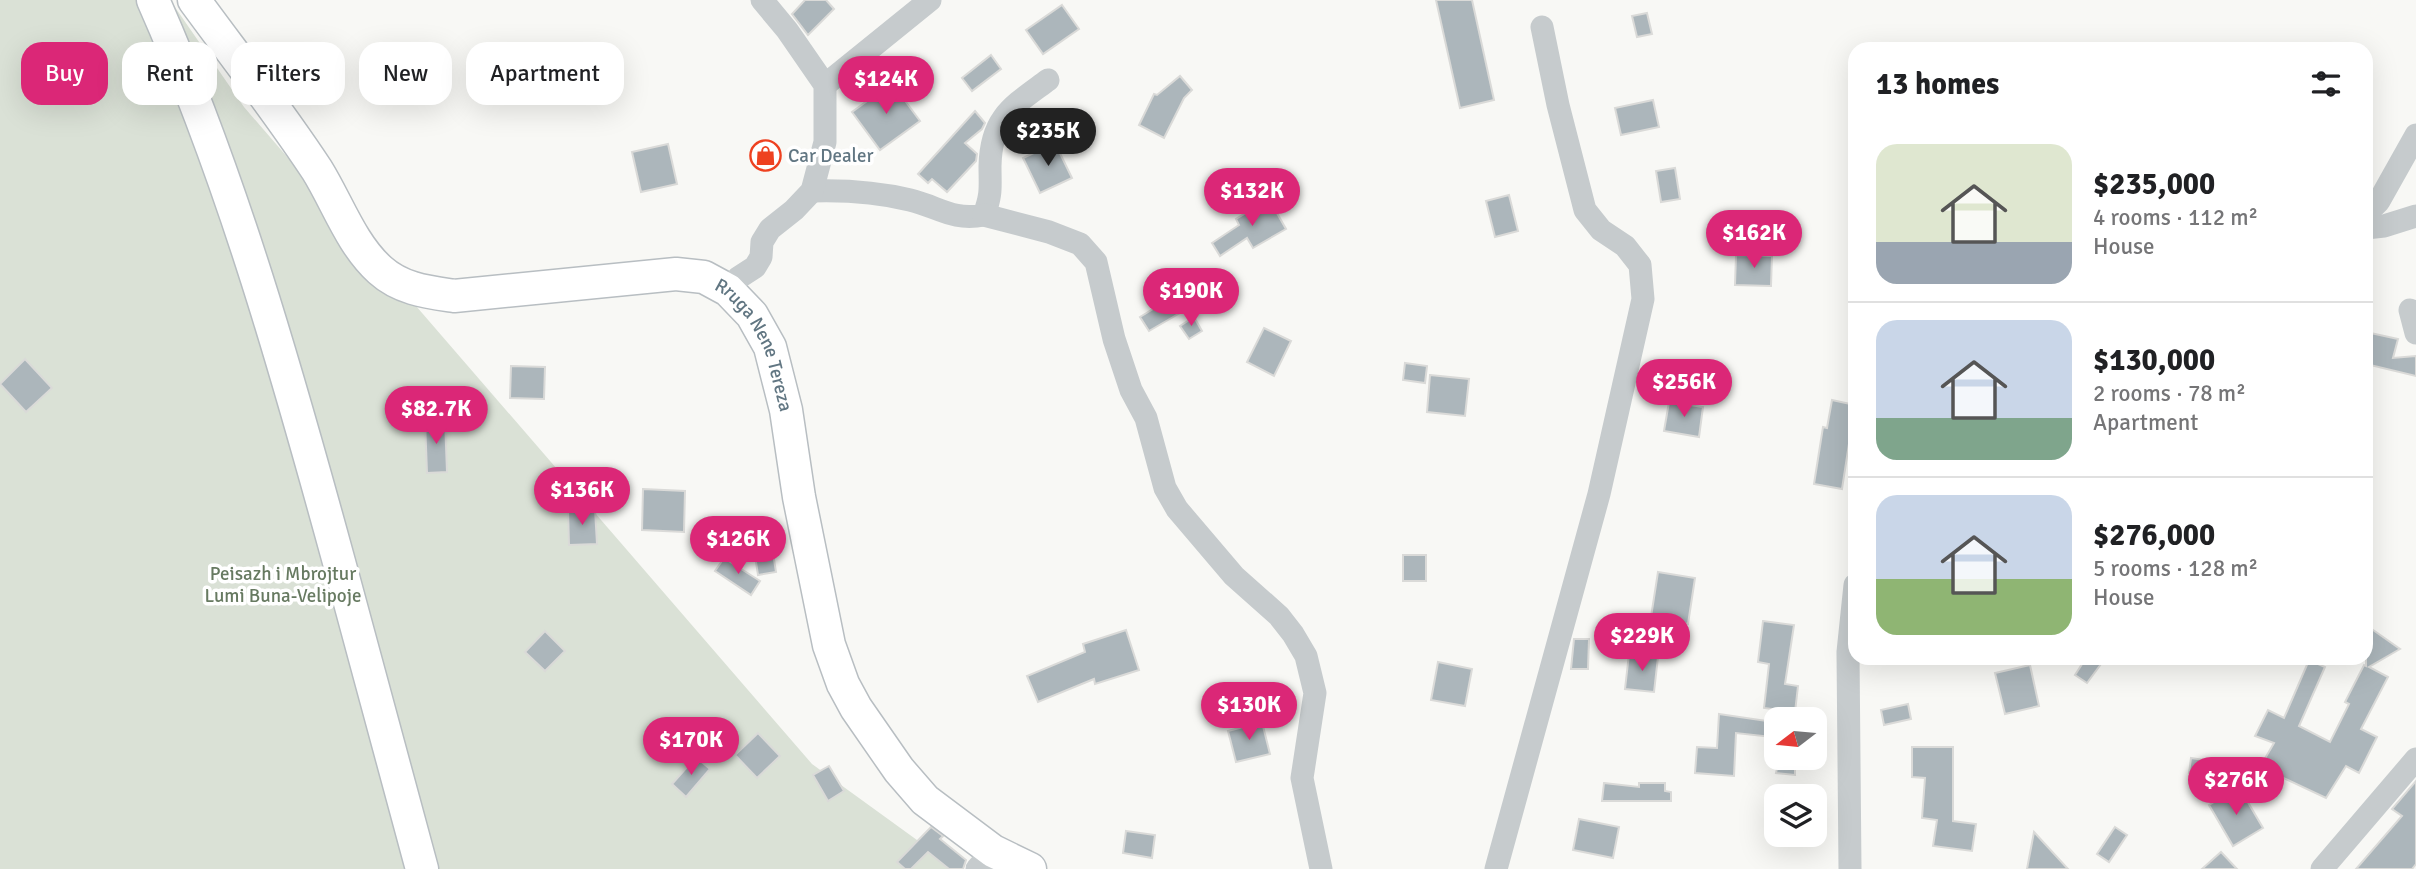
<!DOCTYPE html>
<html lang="en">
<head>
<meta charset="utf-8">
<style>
  :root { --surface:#fff; --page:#f6f6f6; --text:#202124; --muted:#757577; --line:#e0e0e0; --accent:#db2777 }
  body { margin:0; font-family:Signika,sans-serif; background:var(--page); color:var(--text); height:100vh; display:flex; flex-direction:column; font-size:26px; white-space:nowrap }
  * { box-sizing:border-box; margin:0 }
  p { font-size:23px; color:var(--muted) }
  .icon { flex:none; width:38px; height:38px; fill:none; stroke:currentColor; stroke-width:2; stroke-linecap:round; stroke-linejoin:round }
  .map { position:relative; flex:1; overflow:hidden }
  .sheet { position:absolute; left:1848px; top:42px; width:525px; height:623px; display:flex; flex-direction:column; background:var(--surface); border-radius:21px; box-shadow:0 7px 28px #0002 }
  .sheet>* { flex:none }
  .banner { position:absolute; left:21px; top:42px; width:665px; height:63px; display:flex; gap:14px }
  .needle { width:46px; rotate:254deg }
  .tools { position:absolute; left:1764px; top:707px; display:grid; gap:14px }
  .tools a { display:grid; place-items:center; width:63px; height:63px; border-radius:14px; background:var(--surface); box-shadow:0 7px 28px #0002; font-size:35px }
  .price { position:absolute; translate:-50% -60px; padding:0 16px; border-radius:24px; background:var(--accent); color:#fff; font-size:23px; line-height:46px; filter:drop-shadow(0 2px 4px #0008) }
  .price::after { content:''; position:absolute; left:50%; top:42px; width:21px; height:16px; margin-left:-10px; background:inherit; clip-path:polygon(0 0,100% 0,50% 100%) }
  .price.on { background:#222; color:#fff }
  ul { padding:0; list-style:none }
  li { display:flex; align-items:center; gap:21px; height:175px; padding:0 28px }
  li+li { border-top:2px solid var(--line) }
  li span { display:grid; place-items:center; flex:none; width:196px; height:140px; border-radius:21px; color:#555 }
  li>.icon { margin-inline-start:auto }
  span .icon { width:84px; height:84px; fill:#fffc; stroke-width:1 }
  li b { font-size:30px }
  h2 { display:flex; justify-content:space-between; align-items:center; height:84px; padding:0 28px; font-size:30px }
  .tag { padding:0 24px; border-radius:21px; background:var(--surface); box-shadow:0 7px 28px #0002; font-size:24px; line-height:63px }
  .tag.on { background:var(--accent); color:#fff }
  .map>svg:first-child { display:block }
  .green { fill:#dae1d6 }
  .building { fill:#acb6bb; stroke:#dadad8; stroke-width:2 }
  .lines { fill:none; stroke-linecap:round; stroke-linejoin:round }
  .secondary-casing { stroke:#b8bec2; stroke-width:35 }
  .street { stroke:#c6cbcd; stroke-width:23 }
  .secondary { stroke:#fff; stroke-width:32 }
  .labels { text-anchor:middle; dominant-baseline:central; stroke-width:7; stroke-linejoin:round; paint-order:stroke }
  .poi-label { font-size:19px; fill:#617682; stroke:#fff; text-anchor:start }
  .street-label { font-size:19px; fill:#617682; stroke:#fff }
  .park-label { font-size:19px; fill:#677a61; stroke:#fff }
</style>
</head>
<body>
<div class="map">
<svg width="2416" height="869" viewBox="0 0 2416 869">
  <rect width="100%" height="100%" fill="#f8f8f5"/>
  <polygon class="green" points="0,0 170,0 244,107 812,764 957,869 0,869"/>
  <g class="building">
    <polygon points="805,0 826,0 834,9 808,35 792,14"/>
    <polygon points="1436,0 1472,0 1494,100 1460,108"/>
    <polygon points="1062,5 1079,29 1043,54 1026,30"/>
    <polygon points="1647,13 1652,34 1637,37 1632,16"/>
    <polygon points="64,54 86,81 64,99 43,73"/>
    <polygon points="991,55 1001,69 972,91 962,78"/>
    <polygon points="1180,76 1192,90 1184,98 1164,138 1139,125 1154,94 1157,95"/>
    <polygon points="892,83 920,121 880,150 852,112"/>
    <polygon points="1653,100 1659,127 1621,135 1615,108"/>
    <polygon points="975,111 985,123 982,129 965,143 977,154 976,161 947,192 932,179 928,183 918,174"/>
    <polygon points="1055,143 1072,178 1040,193 1023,158"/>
    <polygon points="668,144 677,184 641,192 632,152"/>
    <polygon points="1675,168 1680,199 1661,202 1656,171"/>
    <polygon points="1509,195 1518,231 1495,237 1486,201"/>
    <polygon points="1269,199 1286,229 1253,248 1247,238 1220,256 1212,243 1239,225 1236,219"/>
    <polygon points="1736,255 1772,256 1771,286 1735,285"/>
    <polygon points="1171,298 1180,313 1149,331 1140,317"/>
    <polygon points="1194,317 1202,331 1189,339 1180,326"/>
    <polygon points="1264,328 1291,341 1274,376 1247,362"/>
    <polygon points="2366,332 2398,339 2393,358 2416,356 2416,376 2366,364"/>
    <polygon points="25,359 52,388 26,412 0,384"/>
    <polygon points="1405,363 1427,366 1425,383 1403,380"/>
    <polygon points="511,366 545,367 544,399 510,398"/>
    <polygon points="1430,375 1469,379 1465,416 1427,412"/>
    <polygon points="1832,400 1855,405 1842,489 1814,484 1823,427 1827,428"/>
    <polygon points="1669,402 1703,407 1699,437 1664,431"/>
    <polygon points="445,419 447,472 427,473 425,420"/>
    <polygon points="643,489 685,491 684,532 642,530"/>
    <polygon points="595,509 597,544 569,545 568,510"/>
    <polygon points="769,528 776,572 758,575 751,530"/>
    <rect x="1403" y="555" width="23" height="26"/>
    <polygon points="724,558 760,581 751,595 715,571"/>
    <polygon points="1658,572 1695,578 1688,624 1651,617"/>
    <polygon points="1763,621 1794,625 1785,684 1798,686 1795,712 1764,708 1769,664 1758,662"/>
    <polygon points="2366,625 2400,649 2369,667 2388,677 2361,729 2377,737 2359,773 2346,766 2326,798 2260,767 2274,743 2255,736 2268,710 2284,718 2309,660 2325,667 2299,726 2330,742 2349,704 2345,702 2364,665 2366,666"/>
    <polygon points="1126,630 1139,670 1095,684 1094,679 1038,702 1027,676 1085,652 1083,644"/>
    <polygon points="545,631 565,651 545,671 525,652"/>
    <polygon points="1574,639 1589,639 1588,669 1571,669"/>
    <polygon points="1629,654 1658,657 1654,692 1625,689"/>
    <polygon points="2086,658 2092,658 2101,664 2087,683 2075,675"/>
    <polygon points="1438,662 1472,669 1465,706 1431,700"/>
    <polygon points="2030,665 2039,706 2005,714 1995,673"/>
    <polygon points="1908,704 1911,719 1884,725 1881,710"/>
    <polygon points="1719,714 1774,722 1772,737 1736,733 1734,776 1695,773 1697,747 1717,748"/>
    <polygon points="1262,722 1270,754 1236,762 1228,731"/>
    <polygon points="758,733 780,756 757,778 735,755"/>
    <polygon points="1912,747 1953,747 1953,821 1976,824 1972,851 1933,846 1937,820 1922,818 1925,778 1912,777"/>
    <polygon points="696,757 710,769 686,797 672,784"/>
    <polygon points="1779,758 1795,758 1795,775 1776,773"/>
    <polygon points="2191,758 2224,763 2222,778 2189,773"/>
    <polygon points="829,766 844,791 828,801 813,775"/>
    <polygon points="2416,781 2416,864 2412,869 2356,869 2402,816 2392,809"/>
    <polygon points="1604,783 1639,787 1639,783 1665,783 1665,791 1671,792 1671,801 1602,801"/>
    <polygon points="2239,787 2263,828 2233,846 2209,805"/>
    <polygon points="1579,819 1619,827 1613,858 1573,850"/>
    <polygon points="931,827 943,836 940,839 966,860 963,869 949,869 928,852 911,869 905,869 897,862"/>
    <polygon points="2115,827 2127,835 2109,862 2097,854"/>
    <polygon points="1126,831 1155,835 1152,858 1123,853"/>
    <polygon points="2034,832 2068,869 2027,869"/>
    <polygon points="2221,852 2237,869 2202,869"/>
  </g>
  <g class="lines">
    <defs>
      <g id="secondary">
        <path d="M153,0c80,181 134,372 186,562 27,103 55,205 83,307"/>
        <path id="s1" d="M194,0c41,56 85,112 123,170 20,32 34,74 63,100 21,19 47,22 74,26l222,-22 28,3 24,13 24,25 18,32 16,63 13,87 30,148 14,39 13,24 43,62 26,30 68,51 37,18"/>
      </g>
    </defs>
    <use href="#secondary" class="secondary-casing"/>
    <g class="street">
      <polyline points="825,85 930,0"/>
      <path d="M812,191c33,-1 65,1 98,9 29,7 42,21 74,15 8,-22 6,-27 6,-49 1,-49 23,-60 58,-86"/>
      <polyline points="2366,214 2379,201 2416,135"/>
      <polyline points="984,215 1049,232 1080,244 1096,262 1114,339 1131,390 1146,418 1165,488 1177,509 1234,576 1279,616 1293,634 1306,656 1315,693 1302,778 1321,869"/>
      <polyline points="2366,228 2384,226 2416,216"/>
      <polyline points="728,290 738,278 755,267 761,257 762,242 770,229 794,210 812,191 825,142 825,85 787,30 762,0"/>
      <polyline points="2410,310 2416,333"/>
      <polyline points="977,869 993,851"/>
      <polyline points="1496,869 1599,494 1643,299 1640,265 1625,246 1601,230 1585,210 1558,105 1542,27"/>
      <polyline points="1850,869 1848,652 1855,585"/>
      <polyline points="2322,869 2416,759"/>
    </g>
    <use href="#secondary" class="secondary"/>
  </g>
  <defs>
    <symbol id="shop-ring" viewBox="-11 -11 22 22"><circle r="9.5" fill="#fff" stroke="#ee4120" stroke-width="1.5"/><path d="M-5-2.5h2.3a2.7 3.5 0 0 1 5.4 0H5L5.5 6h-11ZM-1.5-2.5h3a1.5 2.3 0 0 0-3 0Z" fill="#ee4120"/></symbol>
  </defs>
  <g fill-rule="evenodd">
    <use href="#shop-ring" x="748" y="138" width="35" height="35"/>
  </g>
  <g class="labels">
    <g class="poi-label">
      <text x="788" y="156">Car Dealer</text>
    </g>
    <g class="street-label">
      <text stroke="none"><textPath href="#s1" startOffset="749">Rruga Nene Tereza</textPath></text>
    </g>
    <g class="park-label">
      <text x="283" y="574">Peisazh i Mbrojtur<tspan x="283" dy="22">Lumi Buna-Velipoje</tspan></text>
    </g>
  </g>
</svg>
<div class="tools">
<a><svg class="needle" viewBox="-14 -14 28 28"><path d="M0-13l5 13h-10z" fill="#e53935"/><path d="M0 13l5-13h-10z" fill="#757577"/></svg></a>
<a><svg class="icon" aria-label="layers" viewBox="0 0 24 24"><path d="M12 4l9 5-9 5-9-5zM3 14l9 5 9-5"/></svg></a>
</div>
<b class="price" style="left:886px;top:116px">$124K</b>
<b class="price on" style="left:1048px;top:168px">$235K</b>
<b class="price" style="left:1252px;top:228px">$132K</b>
<b class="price" style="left:1754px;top:270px">$162K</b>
<b class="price" style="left:1191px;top:328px">$190K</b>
<b class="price" style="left:1684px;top:419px">$256K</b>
<b class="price" style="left:436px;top:446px">$82.7K</b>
<b class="price" style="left:582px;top:527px">$136K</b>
<b class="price" style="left:738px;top:576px">$126K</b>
<b class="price" style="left:1642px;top:673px">$229K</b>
<b class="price" style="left:1249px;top:742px">$130K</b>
<b class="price" style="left:691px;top:777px">$170K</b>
<b class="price" style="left:2236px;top:817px">$276K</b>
<div class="banner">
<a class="tag on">Buy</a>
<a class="tag">Rent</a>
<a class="tag">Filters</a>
<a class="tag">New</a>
<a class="tag">Apartment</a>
</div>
<section class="sheet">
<h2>13 homes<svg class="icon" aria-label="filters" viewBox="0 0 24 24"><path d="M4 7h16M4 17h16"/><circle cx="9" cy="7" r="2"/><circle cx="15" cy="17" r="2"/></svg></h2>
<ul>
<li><span style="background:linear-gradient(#dfe7d0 70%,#9aa5b1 0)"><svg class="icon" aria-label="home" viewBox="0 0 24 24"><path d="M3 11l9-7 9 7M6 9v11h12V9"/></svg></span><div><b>$235,000</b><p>4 rooms · 112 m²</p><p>House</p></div></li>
<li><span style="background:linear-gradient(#c9d6e8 70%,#7fa58c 0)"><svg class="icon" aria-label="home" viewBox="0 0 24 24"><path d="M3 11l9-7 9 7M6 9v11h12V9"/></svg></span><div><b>$130,000</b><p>2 rooms · 78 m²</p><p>Apartment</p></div></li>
<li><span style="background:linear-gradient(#c9d6e8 60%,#8fb573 0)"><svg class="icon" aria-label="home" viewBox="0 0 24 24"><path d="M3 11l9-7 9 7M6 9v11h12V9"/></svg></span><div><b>$276,000</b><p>5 rooms · 128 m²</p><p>House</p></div></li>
</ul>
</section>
</div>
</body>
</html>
